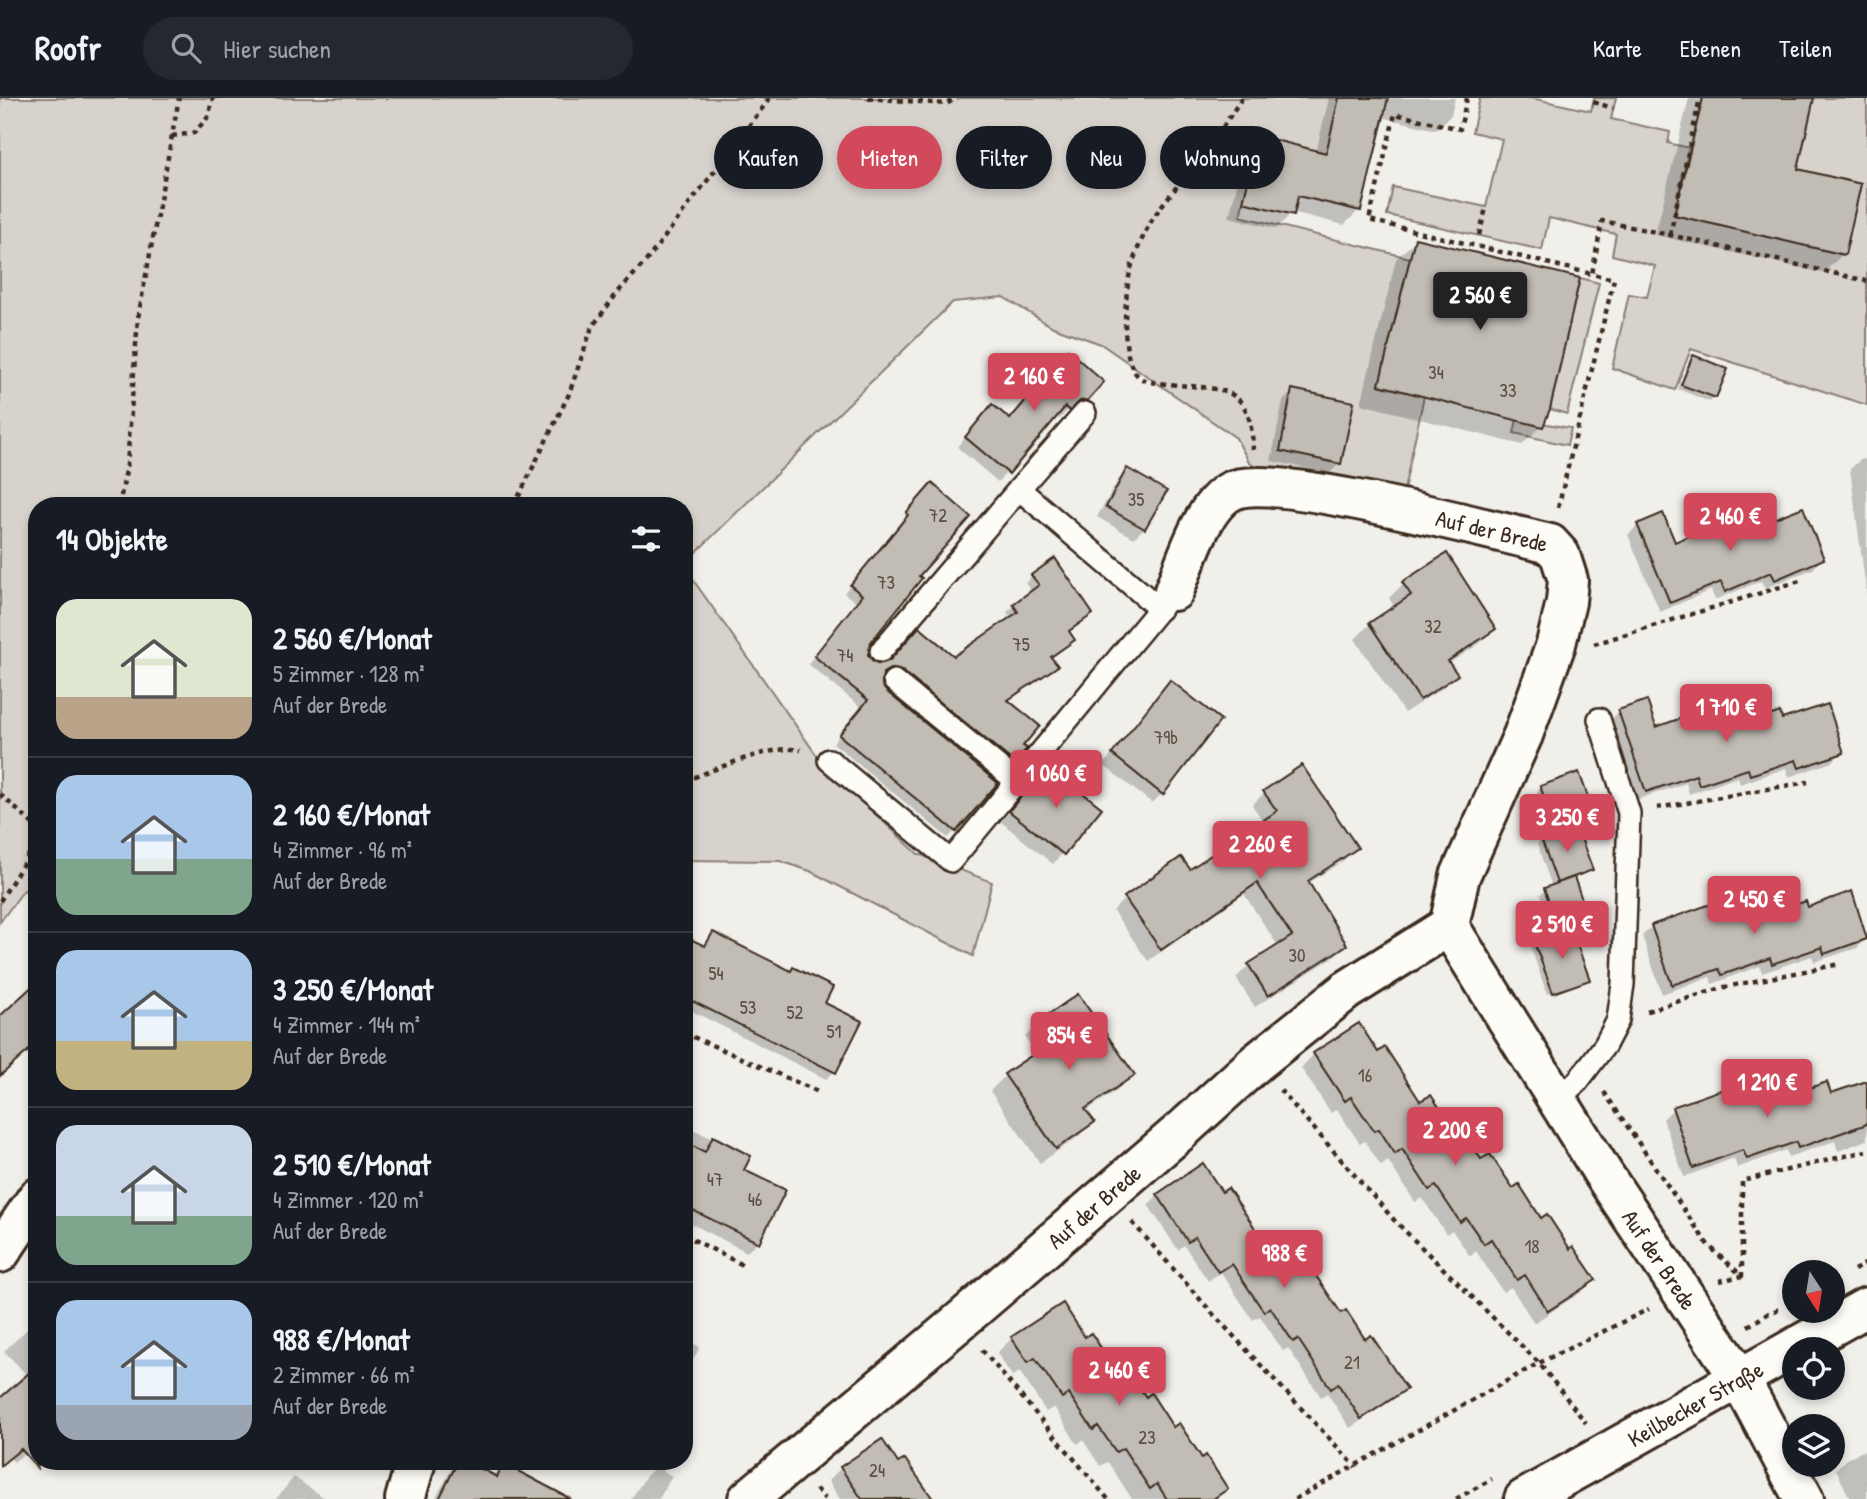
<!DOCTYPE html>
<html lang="de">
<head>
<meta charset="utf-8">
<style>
  :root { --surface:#171b24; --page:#242831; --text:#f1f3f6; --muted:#9ea1a6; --line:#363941; --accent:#d1495b }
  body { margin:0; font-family:"Patrick Hand",sans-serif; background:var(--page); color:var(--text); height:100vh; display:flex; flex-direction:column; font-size:26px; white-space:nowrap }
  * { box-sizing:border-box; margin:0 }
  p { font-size:23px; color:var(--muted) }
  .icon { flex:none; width:38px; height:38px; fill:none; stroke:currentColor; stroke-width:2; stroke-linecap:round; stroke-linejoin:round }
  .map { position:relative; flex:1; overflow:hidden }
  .sheet { position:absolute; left:28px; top:399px; width:665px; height:973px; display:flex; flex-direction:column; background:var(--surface); border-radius:28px; box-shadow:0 4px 10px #0003 }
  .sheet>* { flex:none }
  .banner { position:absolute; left:714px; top:28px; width:665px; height:63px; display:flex; gap:14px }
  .needle { width:46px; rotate:168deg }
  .tools { position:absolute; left:1782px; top:1162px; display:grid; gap:14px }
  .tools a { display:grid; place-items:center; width:63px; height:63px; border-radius:50%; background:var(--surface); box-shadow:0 4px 10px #0003; font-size:35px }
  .price { position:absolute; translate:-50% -60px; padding:0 16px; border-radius:7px; background:var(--accent); color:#fff; font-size:23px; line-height:46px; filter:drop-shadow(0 2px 4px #0008) }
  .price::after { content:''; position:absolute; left:50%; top:42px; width:21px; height:16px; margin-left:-10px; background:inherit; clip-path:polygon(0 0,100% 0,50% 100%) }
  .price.selected { background:#222; color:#fff }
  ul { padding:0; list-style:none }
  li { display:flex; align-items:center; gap:21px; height:175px; padding:0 28px }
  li+li { border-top:2px solid var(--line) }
  li span { display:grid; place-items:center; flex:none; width:196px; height:140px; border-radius:21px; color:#555 }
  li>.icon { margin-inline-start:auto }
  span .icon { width:84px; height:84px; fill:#fffc; stroke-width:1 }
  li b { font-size:30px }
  h2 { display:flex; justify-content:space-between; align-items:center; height:84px; padding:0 28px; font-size:30px }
  .chip { padding:0 24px; border-radius:32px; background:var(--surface); box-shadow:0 4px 10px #0003; font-size:24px; line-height:63px }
  .chip.selected { background:var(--accent); color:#fff }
  header { display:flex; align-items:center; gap:42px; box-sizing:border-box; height:98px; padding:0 35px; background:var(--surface); border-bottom:2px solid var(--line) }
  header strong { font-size:33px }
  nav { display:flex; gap:38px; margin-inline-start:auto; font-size:24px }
  .search { width:490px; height:63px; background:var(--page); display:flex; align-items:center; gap:18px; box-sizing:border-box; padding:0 24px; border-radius:38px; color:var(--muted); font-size:26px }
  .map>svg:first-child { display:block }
  .green { fill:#d7d2cc; stroke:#897e75; stroke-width:2 }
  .shadow { fill:#0003 }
  .building { fill:#c1bcb4; stroke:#3b2a1e; stroke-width:2 }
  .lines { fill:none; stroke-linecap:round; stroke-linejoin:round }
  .lane-casing { stroke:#3b2a1e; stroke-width:26 }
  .street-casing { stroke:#3b2a1e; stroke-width:44 }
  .secondary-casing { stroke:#3b2a1e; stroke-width:44 }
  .path { stroke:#3b2a1e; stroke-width:4.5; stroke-dasharray:5 5; stroke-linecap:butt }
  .lane { stroke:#fdfcf7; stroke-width:21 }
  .street { stroke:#fdfcf7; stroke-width:38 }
  .secondary { stroke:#fdfcf7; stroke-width:38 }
  .labels { text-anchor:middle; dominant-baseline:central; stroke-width:7; stroke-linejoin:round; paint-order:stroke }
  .number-label { font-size:19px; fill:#5c4e44 }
  .street-label { font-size:23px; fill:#3b2a1e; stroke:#fdfcf7 }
</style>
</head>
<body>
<header>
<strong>Roofr</strong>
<div class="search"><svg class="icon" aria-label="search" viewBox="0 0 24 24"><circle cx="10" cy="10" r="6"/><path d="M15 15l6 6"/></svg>Hier suchen</div>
<nav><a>Karte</a><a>Ebenen</a><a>Teilen</a></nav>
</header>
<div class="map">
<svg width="1867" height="1401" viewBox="0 0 1867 1401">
  <rect width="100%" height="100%" fill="#f1efea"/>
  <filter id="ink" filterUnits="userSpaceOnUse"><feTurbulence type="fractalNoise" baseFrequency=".0143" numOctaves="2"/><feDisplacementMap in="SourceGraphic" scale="14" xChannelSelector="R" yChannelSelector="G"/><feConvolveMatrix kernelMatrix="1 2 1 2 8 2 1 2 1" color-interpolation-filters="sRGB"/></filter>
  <g filter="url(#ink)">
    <g class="green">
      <polygon points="0,0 1339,0 1338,8 1384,19 1372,66 1259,39 1240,118 1410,160 1379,287 1424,298 1404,392 1512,416 1507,436 1279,389 1249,364 1236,340 1101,246 1053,229 1003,199 953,204 684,466 684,408 37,408 37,798 24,792 0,824"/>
      <polygon points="1480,0 1531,0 1591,13 1594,0 1616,0 1611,21 1670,34 1668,45 1689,50 1674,117 1844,157 1861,86 1753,61 1814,0 1867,0 1867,307 1691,251 1675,292 1612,270 1629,196 1647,199 1655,168 1612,157 1616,136 1549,120 1542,152 1387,117 1393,89 1486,109 1502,41 1472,34"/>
      <polygon points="1580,180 1599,185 1567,316 1550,311"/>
      <polygon points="1517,321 1571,330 1567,347 1514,335"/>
      <polygon points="684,469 825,669 918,756 992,784 973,858 810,773 780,763 684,762"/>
    </g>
    <g class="shadow">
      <polygon points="1329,0 1455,0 1451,17 1436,32 1382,19 1359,112 1344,127 1292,114 1277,131 1229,119 1245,55 1260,40 1316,54"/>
      <polygon points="1689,0 1812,0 1796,72 1843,156 1823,175 1655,137"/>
      <polygon points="1416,142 1541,328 1522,347 1361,306 1396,161"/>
      <polygon points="1693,259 1715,299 1710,304 1678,291 1689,263"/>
      <polygon points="1293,293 1340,365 1330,375 1271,363 1283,303"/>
      <polygon points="1087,301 1076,311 1068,312 1059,321 1055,318 998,384 957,349 983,318 1009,322"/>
      <polygon points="1867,361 1867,499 1850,371 1860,362"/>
      <polygon points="1128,373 1144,430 1134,440 1097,419 1118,382"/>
      <polygon points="925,394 917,478 869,544 867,557 878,567 954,560 1012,521 1007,514 1032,494 1025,485 1032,478 1091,516 1068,534 1073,542 1050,560 1055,568 1007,604 1021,648 1024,651 1007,671 895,579 881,577 880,588 955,733 948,740 833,645 862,610 808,566 857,505 844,495"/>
      <polygon points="1638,427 1674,446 1703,444 1752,432 1822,461 1813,471 1765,490 1761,483 1715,502 1711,492 1660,514 1628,437"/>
      <polygon points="1404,485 1494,531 1479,546 1448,566 1456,576 1441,591 1404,615 1355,541 1370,526 1395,510 1389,500"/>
      <polygon points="1170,584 1162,696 1152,705 1103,667"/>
      <polygon points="1619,613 1655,631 1698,627 1781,623 1842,654 1832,664 1789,679 1786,670 1740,686 1738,679 1689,696 1686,685 1636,702 1610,623"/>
      <polygon points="1038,679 1099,711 1053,766 1001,724"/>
      <polygon points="1541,689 1594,720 1589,725 1575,729 1590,772 1586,776 1572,781 1588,823 1583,828 1570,832 1588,881 1585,884 1585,882 1547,896 1531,850 1535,845 1555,838 1540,796 1552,789 1537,746 1542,742 1553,738 1537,694"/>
      <polygon points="1265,694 1355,750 1343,763 1307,786 1345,847 1332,860 1255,909 1236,880 1249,867 1278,848 1244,796 1148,863 1113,813 1125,800 1189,774 1264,724 1252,707"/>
      <polygon points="1807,811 1866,840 1857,850 1814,864 1812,858 1762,875 1760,868 1712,886 1710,879 1662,896 1642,838 1652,828 1755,822"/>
      <polygon points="713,837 834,974 826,981 684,909 684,840 703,849"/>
      <polygon points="1077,898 1132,977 1117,992 1085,1014 1092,1024 1078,1039 1040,1065 990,993 1005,978 1037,956 1025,939 1040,924"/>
      <polygon points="1359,927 1378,956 1420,1005 1452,1033 1513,1093 1594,1182 1580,1195 1534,1225 1511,1189 1503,1194 1476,1153 1470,1158 1452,1132 1446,1136 1422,1100 1415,1104 1388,1063 1381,1068 1365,1043 1360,1046 1337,1011 1331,1015 1301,970 1314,956"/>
      <polygon points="1867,985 1867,1042 1838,1053 1835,1043 1788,1059 1786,1052 1737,1070 1734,1060 1684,1079 1663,1021 1673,1011 1746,998 1830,997"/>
      <polygon points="684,1027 749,1058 741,1072 783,1093 757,1144 747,1154 684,1122"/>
      <polygon points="1203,1068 1222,1096 1264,1147 1297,1166 1405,1291 1395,1300 1350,1330 1327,1295 1321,1299 1288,1250 1283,1253 1260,1218 1253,1222 1221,1174 1208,1183 1184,1147 1178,1152 1148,1107 1158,1097"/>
      <polygon points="37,1222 37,1345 14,1364 10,1360 0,1368 0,1302 28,1278 4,1253"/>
      <polygon points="1012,1240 1085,1241 1145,1301 1226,1391 1215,1401 1132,1401 1108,1364 1100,1368 1083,1342 1077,1346 1054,1309 1046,1314 1020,1274 1012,1278 997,1255"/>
      <polygon points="684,1241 700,1249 684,1279"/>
      <polygon points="1867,1351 1867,1401 1850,1401 1836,1371 1846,1361"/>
      <polygon points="303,1363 321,1363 314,1371"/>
      <polygon points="459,1363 493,1379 504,1368 567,1401 435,1401 451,1372"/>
      <polygon points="898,1367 930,1401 840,1401 828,1383 841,1370"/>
      <polygon points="656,1369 672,1378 659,1401 631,1401 646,1378"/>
      <polygon points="294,1379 326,1401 276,1401"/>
    </g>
    <g class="building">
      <polygon points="1339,0 1388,0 1361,113 1298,98 1294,117 1243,104 1259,38 1326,55"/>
      <polygon points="1703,0 1814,0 1798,71 1861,86 1845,157 1674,117"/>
      <polygon points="1415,140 1580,180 1550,311 1543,329 1379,287"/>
      <polygon points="1068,252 1104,284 1088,302 1080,303 1070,313 1065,309 1009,376 965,339 992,306 1010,321"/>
      <polygon points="1693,257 1728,271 1716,300 1681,287"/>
      <polygon points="1292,291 1354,304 1341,366 1280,353"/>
      <polygon points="1127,370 1167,393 1145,431 1106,409"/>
      <polygon points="932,385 971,419 919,478 922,480 871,544 868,557 873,563 879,566 890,562 919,529 954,558 1018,514 1013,506 1039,487 1031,477 1055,460 1093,516 1069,533 1075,542 1051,559 1058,568 1008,602 1040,628 1023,648 1027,650 1015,665 902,573 890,571 883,575 882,587 886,593 998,685 956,734 839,637 868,602 814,558 862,497 850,487 908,417 906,415"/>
      <polygon points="1803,409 1824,461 1775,482 1771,474 1725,494 1721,484 1670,505 1637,426 1663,415 1675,444 1700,433 1704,441 1750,422 1753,429"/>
      <polygon points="1447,455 1496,531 1448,563 1458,577 1420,602 1369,525 1411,497 1402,484"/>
      <polygon points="1170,582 1221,622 1163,697 1112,656"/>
      <polygon points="1647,602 1656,629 1696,615 1699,624 1750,608 1755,623 1780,614 1782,621 1828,606 1844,655 1799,670 1796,662 1750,677 1748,671 1699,687 1696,677 1646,694 1618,612"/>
      <polygon points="1047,667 1102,710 1064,757 1009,713"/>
      <polygon points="1302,667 1358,750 1308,783 1347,847 1268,898 1248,866 1292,838 1257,785 1161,852 1124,799 1181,759 1190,771 1277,713 1263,693"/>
      <polygon points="1579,674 1596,721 1557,734 1540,688"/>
      <polygon points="1576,727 1593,772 1557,785 1541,740"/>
      <polygon points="1574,779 1590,824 1560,834 1544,790"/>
      <polygon points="1852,793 1867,841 1824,856 1822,849 1772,866 1770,860 1722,877 1719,871 1672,887 1651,827 1725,801 1731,818 1753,811 1756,820 1806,803 1808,809"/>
      <polygon points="1571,830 1590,882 1553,895 1534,844"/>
      <polygon points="713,834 791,873 793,869 833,889 825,905 862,923 836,975 684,899 684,838 705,848"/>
      <polygon points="37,884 37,945 0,978 0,918"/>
      <polygon points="1078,896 1135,977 1085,1011 1095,1024 1056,1051 1004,976 1053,943 1039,923"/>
      <polygon points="1359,925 1378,954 1385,949 1420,1003 1431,997 1453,1030 1459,1027 1481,1061 1490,1056 1513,1090 1519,1086 1541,1120 1547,1116 1570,1151 1573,1148 1596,1182 1548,1213 1525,1177 1517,1182 1491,1141 1484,1146 1466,1120 1460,1124 1436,1088 1429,1092 1402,1051 1395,1056 1379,1031 1374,1033 1351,999 1345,1003 1313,955"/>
      <polygon points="1792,981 1797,994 1827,984 1831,995 1867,983 1867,1026 1798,1050 1796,1044 1747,1061 1743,1052 1693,1070 1672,1009 1743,984 1747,995"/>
      <polygon points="713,1038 751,1058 744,1072 786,1092 759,1145 684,1108 684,1044 705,1054"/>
      <polygon points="1203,1065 1222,1094 1228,1090 1265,1145 1279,1136 1298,1164 1304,1160 1341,1215 1346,1212 1365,1241 1371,1237 1407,1291 1361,1321 1338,1286 1331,1291 1298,1241 1293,1244 1270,1209 1264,1214 1232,1166 1218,1174 1195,1139 1188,1144 1157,1096"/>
      <polygon points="1063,1205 1085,1239 1091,1235 1114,1269 1122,1264 1146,1299 1151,1295 1173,1329 1179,1325 1202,1360 1206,1357 1228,1391 1213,1401 1167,1401 1157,1386 1150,1391 1123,1350 1116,1354 1098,1328 1093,1332 1069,1296 1062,1300 1035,1260 1028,1264 1011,1239"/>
      <polygon points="37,1268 37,1370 21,1351 0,1368 0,1300"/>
      <polygon points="882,1341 898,1365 905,1361 933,1401 862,1401 840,1369"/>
      <polygon points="458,1363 467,1363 497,1379 503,1365 571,1401 439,1401"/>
    </g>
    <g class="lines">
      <defs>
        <g id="lane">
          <polyline points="1019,391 1085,315"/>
          <polyline points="881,553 1019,391 1160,511"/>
          <polyline points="894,583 1016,683"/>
          <polyline points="829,662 951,763 1174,493"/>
          <polyline points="1558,1001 1578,983 1605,947 1618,922 1623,886 1629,715 1599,621"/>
        </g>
        <g id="street">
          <path id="s1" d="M1174,493c12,-29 28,-85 57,-100 39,-20 266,41 319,53l10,11 8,25 -2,22 -10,42 -33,91 -63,141 -11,50 155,249 136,204 64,120"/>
          <polyline points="0,1155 37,1100"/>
          <polyline points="405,1401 416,1363"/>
          <path id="s2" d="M748,1401l211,-177 223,-192 74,-67 91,-73 102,-64"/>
        </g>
        <g id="secondary">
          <path id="s3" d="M1524,1401l343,-192"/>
        </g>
      </defs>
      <use href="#lane" class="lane-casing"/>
      <use href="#street" class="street-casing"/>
      <use href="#secondary" class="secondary-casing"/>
      <g class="path">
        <polyline points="868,0 946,6 957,0"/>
        <path d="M1242,0c-11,16 -21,33 -33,49 -21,30 -51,56 -66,90 -5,11 -10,23 -13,35 -5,23 -12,94 12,107 8,4 18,4 26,5 55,6 83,-2 85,66"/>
        <polyline points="1467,0 1460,31 1395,16 1369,122 1592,176"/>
        <polyline points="1593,4 1613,10"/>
        <polyline points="172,38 194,35 208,19 213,0"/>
        <polyline points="1479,137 1486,110"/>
        <polyline points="1670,137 1700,0"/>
        <polyline points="119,408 127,367 138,220 179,0"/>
        <polyline points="514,408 569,296 592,229 618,194 647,162 770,0"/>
        <polyline points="1558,410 1614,181 1592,176 1602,123 1670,137 1867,183"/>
        <polyline points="1594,546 1800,483"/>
        <path d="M684,678l11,1c26,-10 80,-33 106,-27"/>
        <polyline points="0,696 37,730"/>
        <polyline points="1657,710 1808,684"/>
        <polyline points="0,803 28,758 37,736"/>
        <polyline points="1647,913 1725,889 1840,866"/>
        <polyline points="684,935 819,994"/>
        <polyline points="1280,992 1395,1123 1539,1265 1586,1325"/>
        <polyline points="1604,994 1708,1147 1742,1178 1742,1083 1866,1053"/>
        <polyline points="1132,1124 1213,1216 1356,1369"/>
        <polyline points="684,1137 745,1168"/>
        <polyline points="1854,1172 1867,1165"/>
        <polyline points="1719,1183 1742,1178"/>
        <polyline points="1748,1228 1769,1215 1780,1211"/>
        <polyline points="982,1252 1108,1401"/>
        <polyline points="816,1391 825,1401"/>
        <polyline points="1295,1401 1539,1265 1649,1211"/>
        <polyline points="1456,1401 1492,1381"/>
      </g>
      <use href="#lane" class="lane"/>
      <use href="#street" class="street"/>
      <use href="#secondary" class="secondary"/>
    </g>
  </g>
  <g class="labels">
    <g class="number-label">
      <text x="1436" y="274">34</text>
      <text x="1508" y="292">33</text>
      <text x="1136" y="401">35</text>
      <text x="938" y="417">72</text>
      <text x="886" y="484">73</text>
      <text x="1433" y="528">32</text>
      <text x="1021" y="546">75</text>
      <text x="845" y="557">74</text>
      <text x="1166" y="639">79b</text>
      <text x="1297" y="857">30</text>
      <text x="716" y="875">54</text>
      <text x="748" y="909">53</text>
      <text x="795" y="914">52</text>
      <text x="834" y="933">51</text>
      <text x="1365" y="977">16</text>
      <text x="715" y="1081">47</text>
      <text x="755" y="1101">46</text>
      <text x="1532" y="1148">18</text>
      <text x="1352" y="1264">21</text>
      <text x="1147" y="1339">23</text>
      <text x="877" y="1372">24</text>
    </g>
    <g class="street-label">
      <text stroke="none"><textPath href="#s1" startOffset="383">Auf der Brede</textPath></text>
      <text stroke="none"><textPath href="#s2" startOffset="453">Auf der Brede</textPath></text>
      <text stroke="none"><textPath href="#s1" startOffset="1246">Auf der Brede</textPath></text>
      <text stroke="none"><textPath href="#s3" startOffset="196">Keilbecker Straße</textPath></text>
    </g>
  </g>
</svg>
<div class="tools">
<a><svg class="needle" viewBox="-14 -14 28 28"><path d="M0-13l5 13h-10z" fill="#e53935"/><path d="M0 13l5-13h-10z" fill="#9ea1a6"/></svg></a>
<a><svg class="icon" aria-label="locate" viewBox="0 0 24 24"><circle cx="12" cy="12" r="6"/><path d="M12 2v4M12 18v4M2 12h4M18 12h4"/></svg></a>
<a><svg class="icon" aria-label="layers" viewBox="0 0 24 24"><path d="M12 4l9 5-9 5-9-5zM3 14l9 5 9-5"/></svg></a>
</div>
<b class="price selected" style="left:1480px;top:234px">2 560 €</b>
<b class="price" style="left:1034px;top:315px">2 160 €</b>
<b class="price" style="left:1730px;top:455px">2 460 €</b>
<b class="price" style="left:1726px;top:646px">1 710 €</b>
<b class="price" style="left:1056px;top:712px">1 060 €</b>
<b class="price" style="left:1567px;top:756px">3 250 €</b>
<b class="price" style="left:1260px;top:783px">2 260 €</b>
<b class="price" style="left:1754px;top:838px">2 450 €</b>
<b class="price" style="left:1562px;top:863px">2 510 €</b>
<b class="price" style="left:1069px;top:974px">854 €</b>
<b class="price" style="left:1767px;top:1021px">1 210 €</b>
<b class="price" style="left:1455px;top:1069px">2 200 €</b>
<b class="price" style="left:1284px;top:1192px">988 €</b>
<b class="price" style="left:1119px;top:1309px">2 460 €</b>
<div class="banner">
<a class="chip">Kaufen</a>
<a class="chip selected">Mieten</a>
<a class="chip">Filter</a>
<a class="chip">Neu</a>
<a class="chip">Wohnung</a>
</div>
<section class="sheet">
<h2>14 Objekte<svg class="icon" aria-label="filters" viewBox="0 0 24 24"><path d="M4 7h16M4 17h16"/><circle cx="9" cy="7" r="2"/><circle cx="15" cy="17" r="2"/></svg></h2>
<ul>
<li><span style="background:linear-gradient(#dfe7d0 70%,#b9a48a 0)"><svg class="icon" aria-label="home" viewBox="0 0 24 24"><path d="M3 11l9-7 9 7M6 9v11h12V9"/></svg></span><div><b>2 560 €/Monat</b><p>5 Zimmer · 128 m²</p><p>Auf der Brede</p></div></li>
<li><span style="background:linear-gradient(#a9c7e8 60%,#7fa58c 0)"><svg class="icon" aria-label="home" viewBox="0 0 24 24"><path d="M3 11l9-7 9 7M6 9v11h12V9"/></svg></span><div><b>2 160 €/Monat</b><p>4 Zimmer · 96 m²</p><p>Auf der Brede</p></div></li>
<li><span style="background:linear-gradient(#a9c7e8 65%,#c2b280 0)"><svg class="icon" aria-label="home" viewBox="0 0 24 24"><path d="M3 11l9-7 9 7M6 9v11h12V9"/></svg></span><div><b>3 250 €/Monat</b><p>4 Zimmer · 144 m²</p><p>Auf der Brede</p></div></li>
<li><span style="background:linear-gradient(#c9d6e8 65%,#7fa58c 0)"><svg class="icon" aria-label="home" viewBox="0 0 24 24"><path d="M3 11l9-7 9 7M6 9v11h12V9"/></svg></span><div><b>2 510 €/Monat</b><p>4 Zimmer · 120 m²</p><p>Auf der Brede</p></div></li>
<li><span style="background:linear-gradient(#a9c7e8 75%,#9aa5b1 0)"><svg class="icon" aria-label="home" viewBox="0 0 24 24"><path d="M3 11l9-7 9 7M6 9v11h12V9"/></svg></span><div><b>988 €/Monat</b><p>2 Zimmer · 66 m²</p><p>Auf der Brede</p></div></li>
</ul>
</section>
</div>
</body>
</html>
